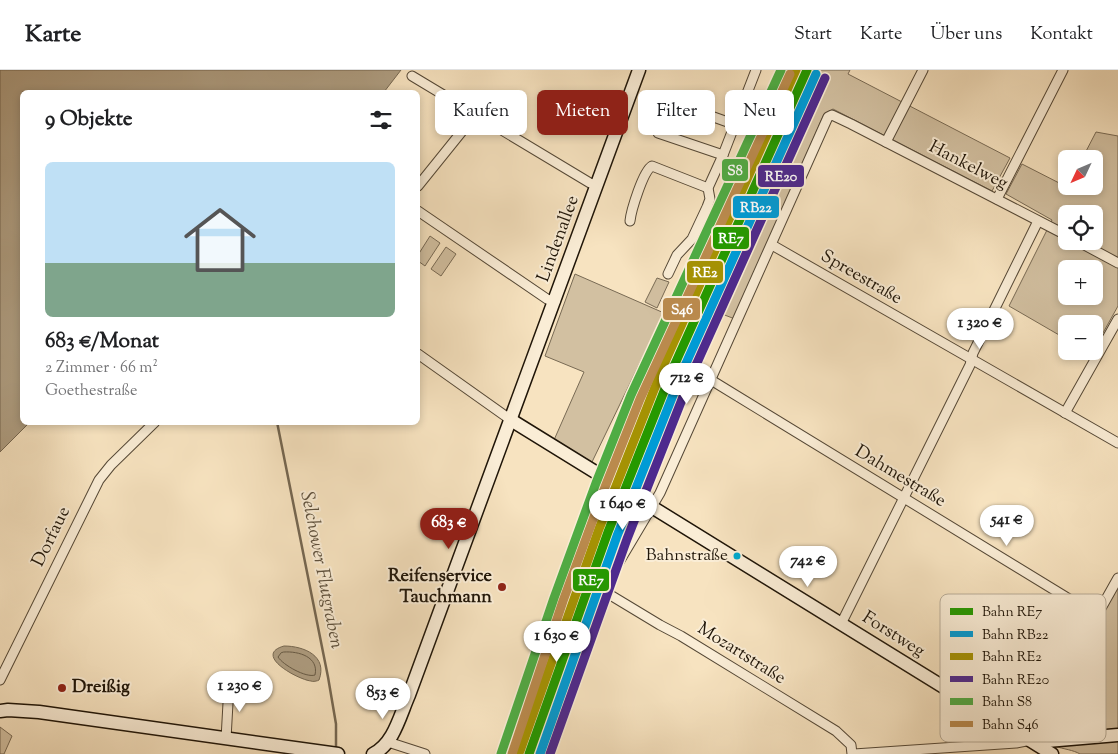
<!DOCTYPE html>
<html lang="de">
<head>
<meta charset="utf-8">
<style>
  :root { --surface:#fff; --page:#f2f2f2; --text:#202124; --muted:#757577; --line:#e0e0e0; --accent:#8f2418 }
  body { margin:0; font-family:"Sorts Mill Goudy",serif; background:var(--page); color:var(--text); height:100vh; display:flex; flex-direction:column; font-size:19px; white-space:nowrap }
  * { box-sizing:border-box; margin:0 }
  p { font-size:16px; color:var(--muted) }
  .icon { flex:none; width:28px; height:28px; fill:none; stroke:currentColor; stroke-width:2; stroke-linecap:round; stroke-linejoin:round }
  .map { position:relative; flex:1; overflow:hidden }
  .sheet { position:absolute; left:20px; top:20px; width:400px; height:335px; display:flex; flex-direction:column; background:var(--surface); border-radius:8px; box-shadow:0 2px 8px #0003 }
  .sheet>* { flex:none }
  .hud { position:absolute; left:435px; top:20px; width:475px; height:45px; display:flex; gap:10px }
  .needle { width:32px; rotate:226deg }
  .fabs { position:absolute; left:1058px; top:80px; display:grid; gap:10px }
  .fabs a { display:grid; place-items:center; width:45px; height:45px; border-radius:8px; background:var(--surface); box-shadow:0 2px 8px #0003; font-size:25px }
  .price { position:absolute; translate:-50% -42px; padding:0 11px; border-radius:18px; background:#fff; color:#222; font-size:16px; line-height:32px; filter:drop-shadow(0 1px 2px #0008) }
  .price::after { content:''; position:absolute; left:50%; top:30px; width:15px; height:11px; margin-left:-8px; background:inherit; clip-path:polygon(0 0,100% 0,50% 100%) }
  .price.selected { background:var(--accent); color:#fff }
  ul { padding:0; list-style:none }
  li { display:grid; align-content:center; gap:10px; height:265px; padding:0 25px }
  li span { display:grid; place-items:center; height:155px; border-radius:8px; color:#555 }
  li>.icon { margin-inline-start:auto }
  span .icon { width:90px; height:90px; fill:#fffc; stroke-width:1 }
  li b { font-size:21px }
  h2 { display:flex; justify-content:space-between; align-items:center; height:60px; padding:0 25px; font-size:21px }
  .chip { padding:0 18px; border-radius:8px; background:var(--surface); box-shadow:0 2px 8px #0003; font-size:18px; line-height:45px }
  .chip.selected { background:var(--accent); color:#fff }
  header { display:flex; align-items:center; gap:30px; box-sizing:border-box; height:70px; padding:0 25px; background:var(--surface); border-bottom:1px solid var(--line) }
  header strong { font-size:24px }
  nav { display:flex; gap:28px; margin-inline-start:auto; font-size:18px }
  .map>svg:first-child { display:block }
  .green { fill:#d2c0a1; stroke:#786a54; fill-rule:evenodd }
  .water { fill:#ae9d81; stroke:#756751 }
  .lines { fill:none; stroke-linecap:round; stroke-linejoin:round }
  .shore { stroke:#665944; stroke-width:1 }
  .stream { stroke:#756751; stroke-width:2.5 }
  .street-casing { stroke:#554836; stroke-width:11 }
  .secondary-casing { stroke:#1f1508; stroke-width:15 }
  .street { stroke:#faedd6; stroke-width:9 }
  .secondary { stroke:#faedd6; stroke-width:12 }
  .rail-1-casing { stroke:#faedd6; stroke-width:12 }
  .rail-2-casing { stroke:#faedd6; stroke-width:12 }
  .rail-3-casing { stroke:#faedd6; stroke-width:12 }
  .rail-4-casing { stroke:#faedd6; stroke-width:12 }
  .rail-5-casing { stroke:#faedd6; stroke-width:12 }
  .rail-6-casing { stroke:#faedd6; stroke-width:12 }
  .rail-1 { stroke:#269900; stroke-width:9 }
  .rail-2 { stroke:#009bd5; stroke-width:9 }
  .rail-3 { stroke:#a59203; stroke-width:9 }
  .rail-4 { stroke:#4e2a8e; stroke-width:9 }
  .rail-5 { stroke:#4fac44; stroke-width:9 }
  .rail-6 { stroke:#ba8a4d; stroke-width:9 }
  .bus-dot { fill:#00a9ce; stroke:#faedd6; stroke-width:2 }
  .poi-dot { fill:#8f2418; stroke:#faedd6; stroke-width:2 }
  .labels { text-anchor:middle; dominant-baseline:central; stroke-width:4; stroke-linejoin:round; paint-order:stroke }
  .bus-label { font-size:17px; fill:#1f1508; stroke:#faedd6; text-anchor:end }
  .street-label { font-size:18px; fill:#1f1508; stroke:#faedd6 }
  .poi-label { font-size:18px; font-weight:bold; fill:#1f1508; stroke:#faedd6; text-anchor:end }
  .water-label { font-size:19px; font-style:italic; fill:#5f523e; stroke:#faedd6 }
  .key { fill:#faedd6; stroke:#b8ac98; stroke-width:1 }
  .key-label { font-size:14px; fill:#1f1508 }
  .line-badge { stroke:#faedd6; stroke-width:2 }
  .badge-label { font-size:14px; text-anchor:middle; font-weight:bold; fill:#fff }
</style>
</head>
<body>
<header>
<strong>Karte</strong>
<nav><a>Start</a><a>Karte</a><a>Über uns</a><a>Kontakt</a></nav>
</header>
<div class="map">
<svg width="1118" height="684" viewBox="0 0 1118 684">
  <rect width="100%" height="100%" fill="#f7e3c0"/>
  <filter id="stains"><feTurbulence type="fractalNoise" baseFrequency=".004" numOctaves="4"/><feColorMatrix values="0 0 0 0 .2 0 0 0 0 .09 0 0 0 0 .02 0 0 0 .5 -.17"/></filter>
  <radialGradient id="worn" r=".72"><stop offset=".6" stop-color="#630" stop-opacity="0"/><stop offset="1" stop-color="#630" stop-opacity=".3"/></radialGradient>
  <g class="green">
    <polygon points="818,0 850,0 848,4 1010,88 992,121 833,39 824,44 735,249 709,239"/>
    <path d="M1096,62l22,4v170l-24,43v-25h-28v15l-57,-33 43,-86 -46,-26 16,-30 45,23 27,-1v-27h-12zM1066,144h28v27h-28zM1066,199h28v27h-28z"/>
    <polygon points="430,166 440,173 425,196 418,191 418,185"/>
    <polygon points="446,177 456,184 441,206 431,199"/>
    <polygon points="575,204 664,243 592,392 554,370 584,302 545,286"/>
    <polygon points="657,208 669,212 657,238 645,232"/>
    <path d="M1118,516v168h-38c-13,-8 -40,-4 -40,-25z"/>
    <polygon points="0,657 12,666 4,684 0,684"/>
  </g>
  <g class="water">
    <polygon points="0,0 401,0 384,22 22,22 22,352 29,353 0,382"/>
    <path d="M284,576c20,0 44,10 35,34 -1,1 -7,2 -8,1 -12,-1 -59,-26 -27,-35z"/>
  </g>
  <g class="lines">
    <path class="shore" d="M284,582c15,-1 35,5 31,23 -9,3 -32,-10 -37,-18l3,-4z"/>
    <polyline class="stream" points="277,352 328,607 336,654 336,680"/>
    <defs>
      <g id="street">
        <polyline points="412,6 590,113 597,115"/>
        <polyline points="669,31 736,55"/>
        <polyline points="658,63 723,85"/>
        <polyline points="886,72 923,0"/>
        <polyline points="418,116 476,44"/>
        <polyline points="997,129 1063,0"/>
        <polyline points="418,141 547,229 555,232"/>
        <path d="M630,151c1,-10 13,-50 22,-55l56,22"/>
        <polyline points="1077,171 1118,193"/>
        <polyline points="772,175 1118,373"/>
        <polyline points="668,204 677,185 692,169 707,137 710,129 708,118 723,85 756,0"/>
        <polyline points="418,284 511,350"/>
        <polyline points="711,310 1097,546"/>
        <polyline points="1065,343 1118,249"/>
        <polyline points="602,520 660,555 681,566 836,661 851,675 852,684"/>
        <polyline points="841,554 970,295 973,283 1038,151"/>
        <polyline points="0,610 99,410 111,395 155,352"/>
        <polyline points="226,669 228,633 235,613"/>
        <polyline points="542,669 584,551 660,423 828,47 832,45 851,54 1066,165"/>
        <polyline points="388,672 425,684"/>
        <polyline points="854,684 1016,673 1031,670 1035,659 1050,629 1118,508"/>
      </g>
      <g id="secondary">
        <polyline points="511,350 1052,684"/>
        <polyline points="0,641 8,640 39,642 338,684"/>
        <polyline points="1031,670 1047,671 1118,665"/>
        <path d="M373,684c21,-10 27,-39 36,-59l230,-625"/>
      </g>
    </defs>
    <use href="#street" class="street-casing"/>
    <use href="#secondary" class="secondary-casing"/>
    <use href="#street" class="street"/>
    <use href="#secondary" class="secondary"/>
    <defs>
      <polyline id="rail-1" points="529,684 608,462 674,296 807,0"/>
      <polyline id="rail-2" points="540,684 617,466 683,300 816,4"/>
      <polyline id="rail-3" points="520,681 599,459 665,292 796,0"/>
      <polyline id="rail-4" points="550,684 627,469 692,304 825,8"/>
      <polyline id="rail-5" points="501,684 554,528 596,413 631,325 781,0"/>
      <polyline id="rail-6" points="512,684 563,531 605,417 640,329 790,4"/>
    </defs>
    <use href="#rail-1" class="rail-1-casing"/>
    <use href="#rail-2" class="rail-2-casing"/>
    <use href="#rail-3" class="rail-3-casing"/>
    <use href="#rail-4" class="rail-4-casing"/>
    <use href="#rail-5" class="rail-5-casing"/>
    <use href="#rail-6" class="rail-6-casing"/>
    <use href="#rail-1" class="rail-1"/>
    <use href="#rail-2" class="rail-2"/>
    <use href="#rail-3" class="rail-3"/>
    <use href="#rail-4" class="rail-4"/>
    <use href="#rail-5" class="rail-5"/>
    <use href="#rail-6" class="rail-6"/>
  </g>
  <circle class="bus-dot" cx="737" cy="486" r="4.5"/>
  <g class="poi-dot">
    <circle cx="502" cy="517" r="5"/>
    <circle cx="62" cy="618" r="5"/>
  </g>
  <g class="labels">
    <g class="bus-label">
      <text x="728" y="486">Bahnstraße</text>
    </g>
    <g class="street-label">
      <text transform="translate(968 96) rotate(27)">Hankelweg</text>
      <text transform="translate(559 169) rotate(-70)">Lindenallee</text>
      <text transform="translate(861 208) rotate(30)">Spreestraße</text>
      <text transform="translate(900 407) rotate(31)">Dahmestraße</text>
      <text transform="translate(52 467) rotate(-64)">Dorfaue</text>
      <text transform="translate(893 565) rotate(32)">Forstweg</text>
      <text transform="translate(741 584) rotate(32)">Mozartstraße</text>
    </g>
    <g class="poi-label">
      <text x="492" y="507">Reifenservice<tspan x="492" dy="21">Tauchmann</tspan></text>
      <text x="72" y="618" text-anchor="start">Dreißig</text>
    </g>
    <g class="water-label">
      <text transform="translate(321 500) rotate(79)">Selchower Flutgraben</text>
    </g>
  </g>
  <rect x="940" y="524" width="166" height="148" rx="8" class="key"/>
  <rect x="950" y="538" width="23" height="7" fill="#269900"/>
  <rect x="950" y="561" width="23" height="6" fill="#009bd5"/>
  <rect x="950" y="583" width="23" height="7" fill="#a59203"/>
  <rect x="950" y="606" width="23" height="6" fill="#4e2a8e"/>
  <rect x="950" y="628" width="23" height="7" fill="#4fac44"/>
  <rect x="950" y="651" width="23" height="6" fill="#ba8a4d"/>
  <g class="key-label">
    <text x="982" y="546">Bahn RE7</text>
    <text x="982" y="569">Bahn RB22</text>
    <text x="982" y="591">Bahn RE2</text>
    <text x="982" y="614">Bahn RE20</text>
    <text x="982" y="636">Bahn S8</text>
    <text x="982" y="659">Bahn S46</text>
  </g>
  <g class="line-badge">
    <rect x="721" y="88" width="28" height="24" rx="5" fill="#4fac44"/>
    <rect x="757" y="94" width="48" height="24" rx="5" fill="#4e2a8e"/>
    <rect x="732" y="125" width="48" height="24" rx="5" fill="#009bd5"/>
    <rect x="712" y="156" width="38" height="24" rx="5" fill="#269900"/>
    <rect x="686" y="190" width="38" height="24" rx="5" fill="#a59203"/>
    <rect x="662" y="227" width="39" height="24" rx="5" fill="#ba8a4d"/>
    <rect x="572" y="498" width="38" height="24" rx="5" fill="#269900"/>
  </g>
  <g class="badge-label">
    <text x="735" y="105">S8</text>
    <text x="781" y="111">RE20</text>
    <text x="756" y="142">RB22</text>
    <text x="731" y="173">RE7</text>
    <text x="705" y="207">RE2</text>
    <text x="682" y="244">S46</text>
    <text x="591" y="515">RE7</text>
  </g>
  <rect width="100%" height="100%" filter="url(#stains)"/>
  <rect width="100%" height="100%" fill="url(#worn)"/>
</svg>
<div class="fabs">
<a><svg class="needle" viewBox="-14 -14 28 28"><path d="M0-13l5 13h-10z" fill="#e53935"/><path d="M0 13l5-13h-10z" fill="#757577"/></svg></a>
<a><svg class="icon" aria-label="locate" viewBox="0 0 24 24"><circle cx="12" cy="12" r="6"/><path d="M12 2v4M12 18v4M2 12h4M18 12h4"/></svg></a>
<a>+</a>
<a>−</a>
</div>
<b class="price" style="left:980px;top:280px">1 320 €</b>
<b class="price" style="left:687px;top:335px">712 €</b>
<b class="price" style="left:623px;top:461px">1 640 €</b>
<b class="price" style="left:1007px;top:477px">541 €</b>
<b class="price selected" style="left:449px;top:480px">683 €</b>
<b class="price" style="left:808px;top:518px">742 €</b>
<b class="price" style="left:557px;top:593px">1 630 €</b>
<b class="price" style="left:240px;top:643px">1 230 €</b>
<b class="price" style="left:383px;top:650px">853 €</b>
<div class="hud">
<a class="chip">Kaufen</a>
<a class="chip selected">Mieten</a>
<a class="chip">Filter</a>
<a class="chip">Neu</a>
</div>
<section class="sheet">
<h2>9 Objekte<svg class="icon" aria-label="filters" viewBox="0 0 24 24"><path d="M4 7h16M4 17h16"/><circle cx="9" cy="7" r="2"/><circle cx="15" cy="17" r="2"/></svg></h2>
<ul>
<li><span style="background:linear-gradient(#bfe0f5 65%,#7fa58c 0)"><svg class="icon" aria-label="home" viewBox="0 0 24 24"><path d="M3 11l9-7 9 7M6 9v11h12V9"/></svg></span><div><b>683 €/Monat</b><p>2 Zimmer · 66 m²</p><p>Goethestraße</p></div></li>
</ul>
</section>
</div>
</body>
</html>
